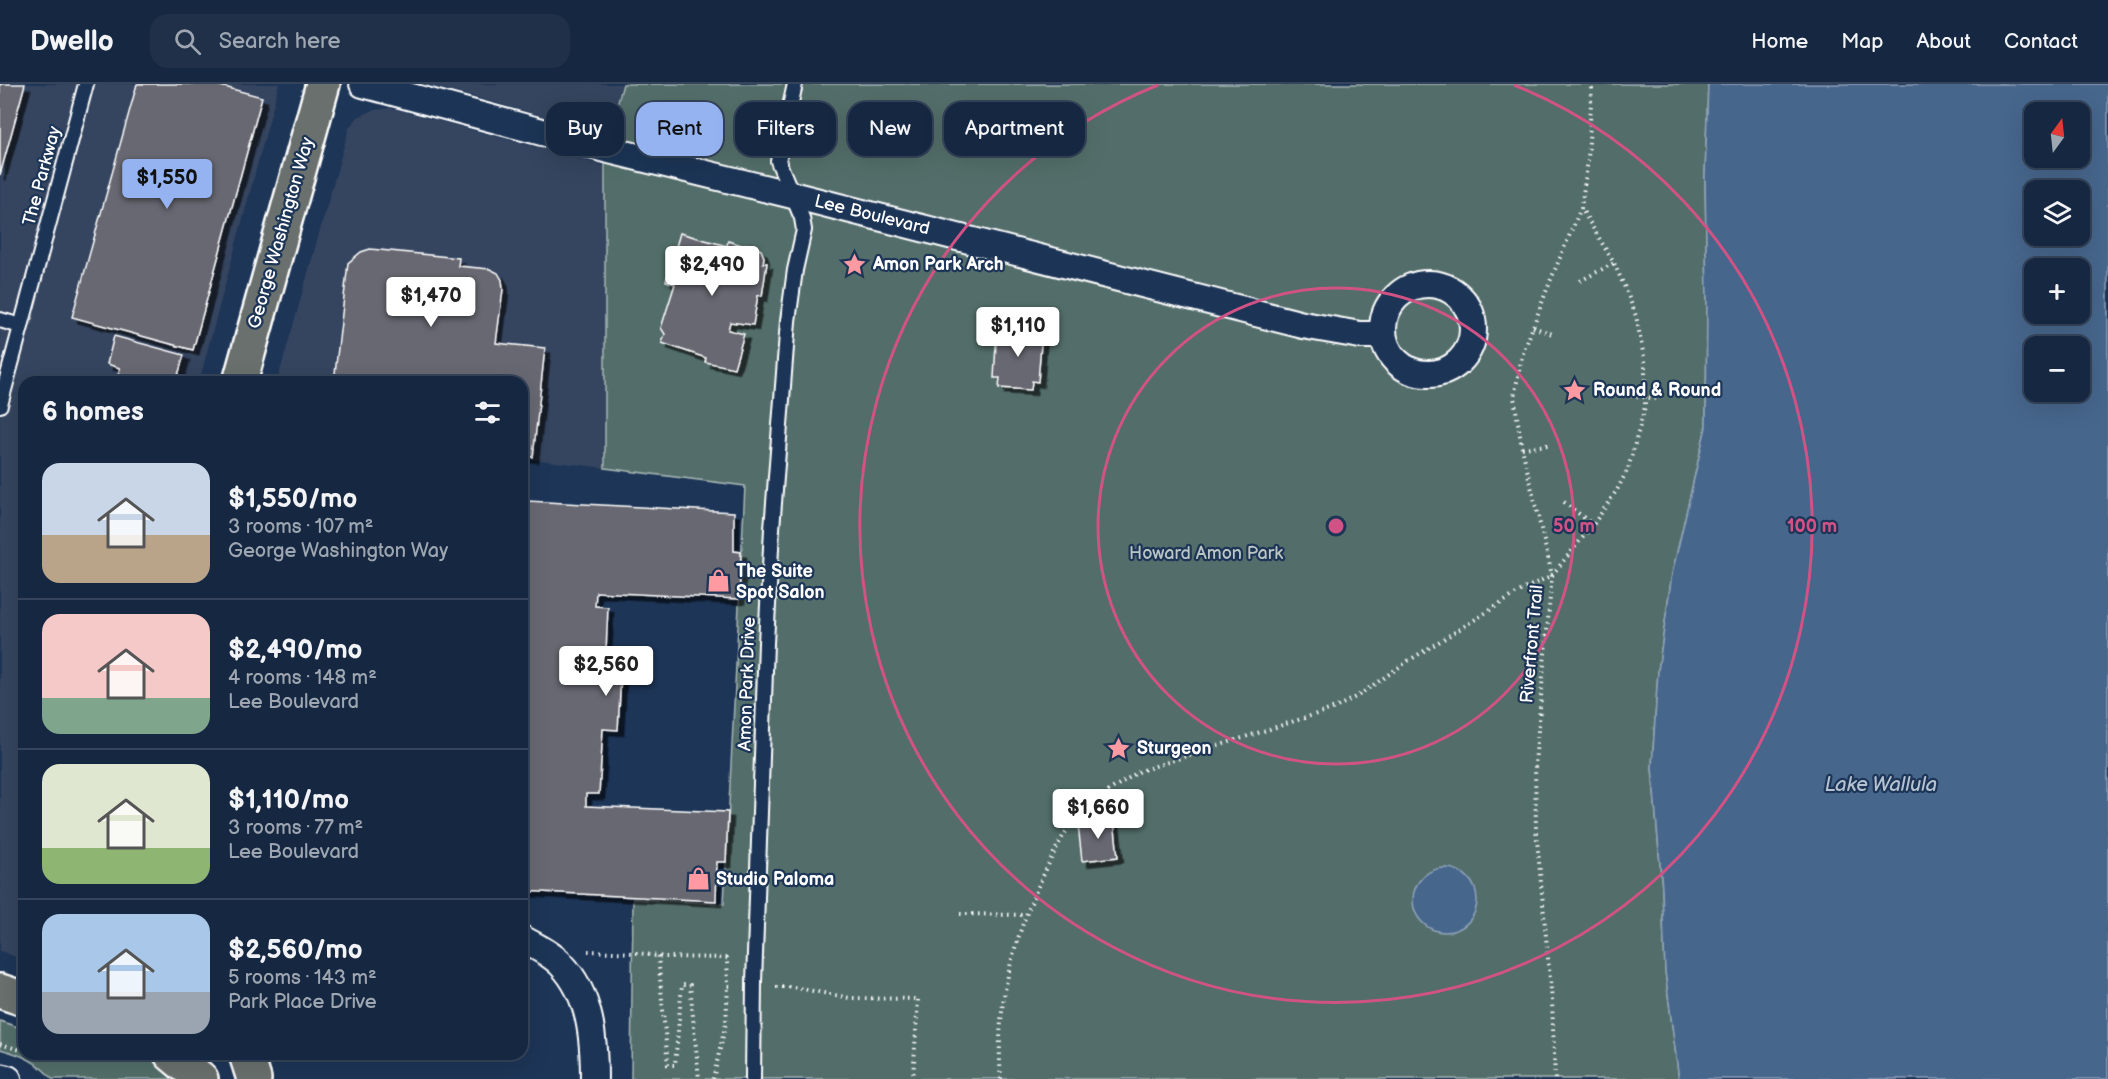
<!DOCTYPE html>
<html lang="en">
<head>
<meta charset="utf-8">
<style>
  :root { --surface:#162841; --page:#1f3048; --text:#f1f3f6; --muted:#9ea6b1; --line:#35445a; --accent:#95b2f1 }
  body { margin:0; font-family:"Balsamiq Sans",sans-serif; background:var(--page); color:var(--text); height:100vh; display:flex; flex-direction:column; font-size:22px; white-space:nowrap }
  * { box-sizing:border-box; margin:0 }
  p { font-size:20px; color:var(--muted) }
  .icon { flex:none; width:33px; height:33px; fill:none; stroke:currentColor; stroke-width:2; stroke-linecap:round; stroke-linejoin:round }
  .map { position:relative; flex:1; overflow:hidden }
  .panel { position:absolute; left:18px; top:292px; width:510px; height:684px; display:flex; flex-direction:column; background:var(--surface); border-radius:18px; box-shadow:0 6px 24px #0002,0 0 0 2px var(--line) }
  .panel>* { flex:none }
  .guide { position:absolute; left:546px; top:18px; width:570px; height:54px; display:flex; gap:12px }
  .needle { width:39px; rotate:15deg }
  .tools { position:absolute; left:2024px; top:18px; display:grid; gap:12px }
  .tools a { display:grid; place-items:center; width:66px; height:66px; border-radius:12px; background:var(--surface); box-shadow:0 6px 24px #0002,0 0 0 2px var(--line); font-size:30px }
  .price { position:absolute; translate:-50% -51px; padding:0 14px; border-radius:6px; background:#fff; color:#222; font-size:20px; line-height:39px; filter:drop-shadow(0 2px 3px #0008) }
  .price::after { content:''; position:absolute; left:50%; top:36px; width:18px; height:14px; margin-left:-9px; background:inherit; clip-path:polygon(0 0,100% 0,50% 100%) }
  .price.current { background:var(--accent); color:#111 }
  ul { padding:0; list-style:none }
  li { display:flex; align-items:center; gap:18px; height:150px; padding:0 24px }
  li+li { border-top:2px solid var(--line) }
  li span { display:grid; place-items:center; flex:none; width:168px; height:120px; border-radius:18px; color:#555 }
  li>.icon { margin-inline-start:auto }
  span .icon { width:72px; height:72px; fill:#fffc; stroke-width:1 }
  li b { font-size:26px }
  h2 { display:flex; justify-content:space-between; align-items:center; height:72px; padding:0 24px; font-size:26px }
  .pill { padding:0 21px; border-radius:18px; background:var(--surface); box-shadow:0 6px 24px #0002,0 0 0 2px var(--line); font-size:21px; line-height:54px }
  .pill.current { background:var(--accent); color:#111 }
  header { display:flex; align-items:center; gap:36px; box-sizing:border-box; height:84px; padding:0 30px; background:var(--surface); border-bottom:2px solid var(--line) }
  header strong { font-size:28px }
  nav { display:flex; gap:33px; margin-inline-start:auto; font-size:21px }
  .search { width:420px; height:54px; background:var(--page); display:flex; align-items:center; gap:15px; box-sizing:border-box; padding:0 21px; border-radius:18px; color:var(--muted); font-size:22px }
  .map>svg:first-child { display:block }
  .built { fill:#34445f }
  .green { fill:#526e6b; stroke:#a8b6b5; stroke-width:1.5 }
  .water { fill:#46668c; stroke:#90a3ba; stroke-width:1.5; fill-rule:evenodd }
  .building { fill:#686772; stroke:#fff; stroke-width:1.5; filter:url(#shadow) }
  .lines { fill:none; stroke-linecap:round; stroke-linejoin:round }
  .service-casing { stroke:#fff; stroke-width:18 }
  .minor-casing { stroke:#fff; stroke-width:30 }
  .primary-casing { stroke:#fff; stroke-width:38 }
  .path { stroke:#fff; stroke-width:4; stroke-dasharray:1.5 4.5; stroke-linecap:butt }
  .service { stroke:#1d3557; stroke-width:14 }
  .minor { stroke:#1d3557; stroke-width:26 }
  .primary { stroke:#6b706d; stroke-width:33 }
  .ring { fill:none; stroke:#d15284; stroke-width:3 }
  .labels { text-anchor:middle; dominant-baseline:central; stroke-width:4.5; stroke-linejoin:round; paint-order:stroke }
  .street-label { font-size:18px; fill:#fff; stroke:#1d3557 }
  .poi-label { font-size:18px; font-weight:bold; fill:#fff; stroke:#1d3557; text-anchor:start }
  .park-label { font-size:18px; fill:#bac5c4; stroke:#1d3557 }
  .water-label { font-size:20px; font-style:italic; fill:#b5c2d1; stroke:#1d3557 }
  .centre { fill:#d15284; stroke:#1d3557; stroke-width:3 }
  .ring-label { font-size:18px; text-anchor:middle; font-weight:bold; fill:#d15284; stroke:#1d3557; stroke-width:4.5; stroke-linejoin:round; paint-order:stroke }
</style>
</head>
<body>
<header>
<strong>Dwello</strong>
<div class="search"><svg class="icon" aria-label="search" viewBox="0 0 24 24"><circle cx="10" cy="10" r="6"/><path d="M15 15l6 6"/></svg>Search here</div>
<nav><a>Home</a><a>Map</a><a>About</a><a>Contact</a></nav>
</header>
<div class="map">
<svg width="2108" height="995" viewBox="0 0 2108 995">
  <defs>
    <filter id="shadow"><feDropShadow dx="5.5" dy="5.5" stdDeviation="0" flood-color="#0009"/></filter>
  </defs>
  <rect width="100%" height="100%" fill="#1d3557"/>
  <filter id="ink" filterUnits="userSpaceOnUse"><feTurbulence type="fractalNoise" baseFrequency=".0167" numOctaves="2"/><feDisplacementMap in="SourceGraphic" scale="12" xChannelSelector="R" yChannelSelector="G"/><feConvolveMatrix kernelMatrix="1 2 1 2 8 2 1 2 1" color-interpolation-filters="sRGB"/></filter>
  <g filter="url(#ink)">
    <g class="built">
      <polygon points="0,0 279,0 199,298 24,298 24,876 0,867"/>
      <polygon points="426,0 623,0 609,50"/>
      <polygon points="391,24 605,82 605,384 522,374 522,298 277,298 349,44 358,33 374,26"/>
    </g>
    <g class="green">
      <polygon points="623,0 1708,0 1705,93 1707,216 1706,343 1672,490 1658,587 1652,683 1662,804 1665,887 1679,995 631,995 633,815 724,820 745,402 605,384 605,82 609,50"/>
      <path d="M0,937l24,8v25l130,1 4,1 27,23h-133c-15,-18 -30,-24 -52,-30z"/>
    </g>
    <g class="water">
      <path d="M1708,0h400v995h-429l-14,-108 -3,-83 -10,-121 6,-96 14,-97 34,-147 1,-127 -2,-123zM2034,28h45v46h-45zM2034,106h45v46h-45zM2034,184h45v46h-45zM2034,262h45v46h-45z"/>
      <circle cx="1445" cy="816" r="32"/>
    </g>
    <g class="building">
      <polygon points="0,0 25,0 0,91"/>
      <polygon points="137,0 213,0 262,13 193,266 72,233"/>
      <polygon points="680,149 727,162 728,157 745,162 745,160 754,162 761,166 764,173 763,179 767,179 762,212 758,211 753,241 730,238 728,246 744,250 734,284 705,278 706,274 662,259 665,250 661,244 675,200 666,197"/>
      <polygon points="370,165 459,174 458,182 490,185 498,189 502,196 503,205 496,259 545,264 533,373 522,372 522,298 334,298 348,179 361,168"/>
      <polygon points="997,244 1042,247 1038,298 1032,297 1031,306 999,304 1000,294 994,294"/>
      <polygon points="114,252 184,271 176,298 116,298 120,284 107,280"/>
      <polygon points="527,417 734,428 734,467 741,468 739,515 596,508 595,522 608,523 605,589 621,590 618,646 603,645 599,710 586,710 586,722 728,728 726,778 717,778 716,817 522,807 522,509"/>
      <polygon points="1114,736 1118,773 1082,777 1078,740"/>
    </g>
    <g class="lines">
      <defs>
        <g id="service">
          <polyline points="0,236 21,242"/>
          <polyline points="0,321 86,0"/>
          <polyline points="753,995 754,898 766,559 772,445 788,237 795,186 804,146 802,134 778,77 795,0"/>
        </g>
        <g id="minor">
          <polyline points="363,0 605,65 792,111 1303,241 1360,251 1382,251"/>
          <circle cx="1428" cy="245" r="45"/>
          <path d="M522,855c13,7 28,14 39,25 30,31 33,75 33,115"/>
          <polyline points="0,993 8,995"/>
        </g>
        <g id="primary">
          <polyline points="240,298 323,0"/>
          <polyline points="0,907 24,915"/>
          <polyline points="171,970 201,995"/>
          <polyline points="246,970 254,995"/>
        </g>
      </defs>
      <use href="#service" class="service-casing"/>
      <use href="#minor" class="minor-casing"/>
      <use href="#primary" class="primary-casing"/>
      <g class="path">
        <polyline points="1580,197 1614,179"/>
        <polyline points="1533,243 1555,251"/>
        <polyline points="1619,310 1658,315"/>
        <polyline points="1522,364 1548,361"/>
        <polyline points="1564,418 1593,441"/>
        <polyline points="960,830 1026,831"/>
        <polyline points="588,867 638,869 664,873 727,874 728,902 733,902"/>
        <polyline points="658,872 668,981 675,981 682,901 690,901 699,995"/>
        <polyline points="776,903 792,903 850,914 918,915 913,995"/>
        <polyline points="0,960 24,967"/>
        <polyline points="49,970 73,974 124,972 140,976"/>
        <polyline points="713,995 726,939 728,902"/>
        <path d="M1001,995c-6,-72 11,-138 42,-203 10,-21 19,-42 34,-59 17,-18 42,-33 63,-46l195,-63 24,-13 49,-34 116,-72 28,-14 41,-50 24,-35 11,-21 17,-62v-45l-9,-46 -10,-26 -12,-27 -33,-55"/>
        <polyline points="1555,995 1552,917 1536,745 1535,680 1552,491 1522,364 1514,313 1522,272 1549,200 1581,124 1588,76 1592,0"/>
      </g>
      <use href="#service" class="service"/>
      <use href="#minor" class="minor"/>
      <use href="#primary" class="primary"/>
    </g>
  </g>
  <g class="ring">
    <circle cx="1336" cy="442" r="238"/>
    <path d="M1514 1A476 476 0 1 1 1158 1"/>
  </g>
  <defs>
    <symbol id="sight-bare" viewBox="-9 -9 18 18"><path d="M0-6L1.8-2.2L6-1.7L2.9 1.2L3.7 5.4L0 3.3L-3.7 5.4L-2.9 1.2L-6-1.7L-1.8-2.2Z" fill="#ff9aa2" stroke="#1d3557" stroke-width="2.5" paint-order="stroke"/></symbol>
    <symbol id="shop-bare" viewBox="-9 -9 18 18"><path d="M-5-2.5h2.3a2.7 3.5 0 0 1 5.4 0H5L5.5 6h-11ZM-1.5-2.5h3a1.5 2.3 0 0 0-3 0Z" fill="#ff9aa2" stroke="#1d3557" stroke-width="2.5" paint-order="stroke"/></symbol>
  </defs>
  <g fill-rule="evenodd">
    <use href="#sight-bare" x="838" y="164" width="33" height="33"/>
    <use href="#sight-bare" x="1558" y="290" width="33" height="33"/>
    <use href="#shop-bare" x="702" y="480" width="33" height="33"/>
    <use href="#sight-bare" x="1102" y="648" width="33" height="33"/>
    <use href="#shop-bare" x="682" y="778" width="33" height="33"/>
  </g>
  <g class="labels">
    <g class="street-label">
      <text transform="translate(42 92) rotate(-75)">The Parkway</text>
      <text transform="translate(872 131) rotate(14)">Lee Boulevard</text>
      <text transform="translate(281 149) rotate(-74)">George Washington Way</text>
      <text transform="translate(1532 560) rotate(-85)">Riverfront Trail</text>
      <text transform="translate(747 600) rotate(-88)">Amon Park Drive</text>
    </g>
    <g class="poi-label">
      <text x="873" y="180">Amon Park Arch</text>
      <text x="1593" y="306">Round &amp; Round</text>
      <text x="736" y="487">The Suite<tspan x="736" dy="21">Spot Salon</tspan></text>
      <text x="1137" y="664">Sturgeon</text>
      <text x="716" y="795">Studio Paloma</text>
    </g>
    <g class="park-label">
      <text x="1206" y="469">Howard Amon Park</text>
    </g>
    <g class="water-label">
      <text x="1881" y="701">Lake Wallula</text>
    </g>
  </g>
  <circle cx="1336" cy="442" r="9" class="centre"/>
  <g class="ring-label">
    <text x="1574" y="448">50 m</text>
    <text x="1812" y="448">100 m</text>
  </g>
</svg>
<div class="tools">
<a><svg class="needle" viewBox="-14 -14 28 28"><path d="M0-13l5 13h-10z" fill="#e53935"/><path d="M0 13l5-13h-10z" fill="#9ea6b1"/></svg></a>
<a><svg class="icon" aria-label="layers" viewBox="0 0 24 24"><path d="M12 4l9 5-9 5-9-5zM3 14l9 5 9-5"/></svg></a>
<a>+</a>
<a>−</a>
</div>
<b class="price current" style="left:167px;top:126px">$1,550</b>
<b class="price" style="left:712px;top:213px">$2,490</b>
<b class="price" style="left:431px;top:244px">$1,470</b>
<b class="price" style="left:1018px;top:274px">$1,110</b>
<b class="price" style="left:606px;top:613px">$2,560</b>
<b class="price" style="left:1098px;top:756px">$1,660</b>
<div class="guide">
<a class="pill">Buy</a>
<a class="pill current">Rent</a>
<a class="pill">Filters</a>
<a class="pill">New</a>
<a class="pill">Apartment</a>
</div>
<section class="panel">
<h2>6 homes<svg class="icon" aria-label="filters" viewBox="0 0 24 24"><path d="M4 7h16M4 17h16"/><circle cx="9" cy="7" r="2"/><circle cx="15" cy="17" r="2"/></svg></h2>
<ul>
<li><span style="background:linear-gradient(#c9d6e8 60%,#b9a48a 0)"><svg class="icon" aria-label="home" viewBox="0 0 24 24"><path d="M3 11l9-7 9 7M6 9v11h12V9"/></svg></span><div><b>$1,550/mo</b><p>3 rooms · 107 m²</p><p>George Washington Way</p></div></li>
<li><span style="background:linear-gradient(#f6c9c9 70%,#7fa58c 0)"><svg class="icon" aria-label="home" viewBox="0 0 24 24"><path d="M3 11l9-7 9 7M6 9v11h12V9"/></svg></span><div><b>$2,490/mo</b><p>4 rooms · 148 m²</p><p>Lee Boulevard</p></div></li>
<li><span style="background:linear-gradient(#dfe7d0 70%,#8fb573 0)"><svg class="icon" aria-label="home" viewBox="0 0 24 24"><path d="M3 11l9-7 9 7M6 9v11h12V9"/></svg></span><div><b>$1,110/mo</b><p>3 rooms · 77 m²</p><p>Lee Boulevard</p></div></li>
<li><span style="background:linear-gradient(#a9c7e8 65%,#9aa5b1 0)"><svg class="icon" aria-label="home" viewBox="0 0 24 24"><path d="M3 11l9-7 9 7M6 9v11h12V9"/></svg></span><div><b>$2,560/mo</b><p>5 rooms · 143 m²</p><p>Park Place Drive</p></div></li>
</ul>
</section>
</div>
</body>
</html>
